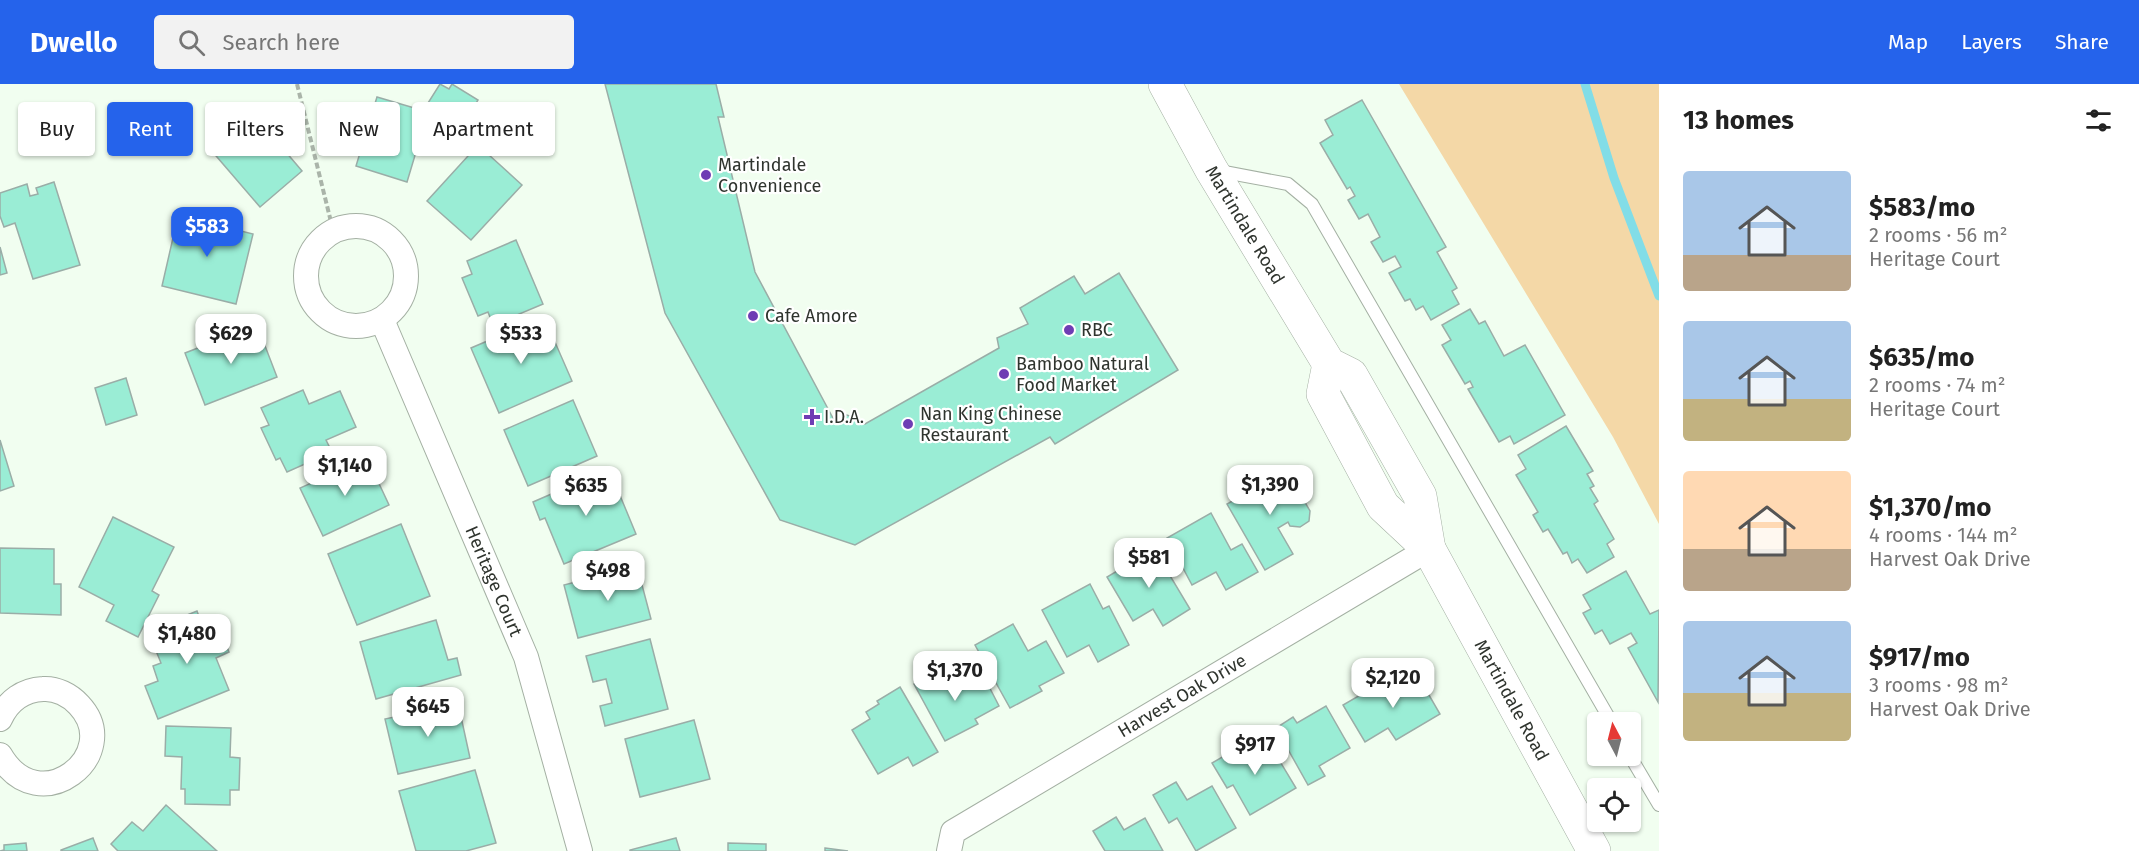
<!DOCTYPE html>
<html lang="en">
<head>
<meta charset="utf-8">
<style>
  :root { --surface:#fff; --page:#f2f2f2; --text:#222; --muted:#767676; --accent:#2563eb }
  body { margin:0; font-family:"Fira Sans",sans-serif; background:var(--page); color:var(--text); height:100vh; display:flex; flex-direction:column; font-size:22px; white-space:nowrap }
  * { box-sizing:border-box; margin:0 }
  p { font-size:20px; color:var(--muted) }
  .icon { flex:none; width:33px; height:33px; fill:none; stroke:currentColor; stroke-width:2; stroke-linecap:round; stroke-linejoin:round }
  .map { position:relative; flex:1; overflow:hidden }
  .details { display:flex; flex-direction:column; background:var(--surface); width:480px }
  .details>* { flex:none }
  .guide { position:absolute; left:18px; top:18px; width:570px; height:54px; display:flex; gap:12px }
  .needle { width:39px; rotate:353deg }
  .buttons { position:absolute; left:1587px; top:628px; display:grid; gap:12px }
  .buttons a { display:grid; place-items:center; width:54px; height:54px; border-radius:6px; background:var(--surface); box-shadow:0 2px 4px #0004; font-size:30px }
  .price { position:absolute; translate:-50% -51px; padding:0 14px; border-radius:12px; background:#fff; color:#222; font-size:20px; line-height:39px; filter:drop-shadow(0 2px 3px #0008) }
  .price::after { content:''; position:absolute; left:50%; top:36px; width:18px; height:14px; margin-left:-9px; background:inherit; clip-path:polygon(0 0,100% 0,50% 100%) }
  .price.current { background:var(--accent); color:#fff }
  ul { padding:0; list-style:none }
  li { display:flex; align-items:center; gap:18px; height:150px; padding:0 24px }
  li span { display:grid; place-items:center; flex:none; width:168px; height:120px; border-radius:6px; color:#555 }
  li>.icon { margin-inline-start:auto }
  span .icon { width:72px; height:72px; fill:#fffc; stroke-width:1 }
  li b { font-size:26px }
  h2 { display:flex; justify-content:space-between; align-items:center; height:72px; padding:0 24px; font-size:26px }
  .tag { padding:0 21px; border-radius:6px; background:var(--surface); box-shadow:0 2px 4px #0004; font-size:21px; line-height:54px }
  .tag.current { background:var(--accent); color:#fff }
  header { display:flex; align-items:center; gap:36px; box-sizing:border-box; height:84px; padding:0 30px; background:var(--accent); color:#fff }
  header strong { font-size:28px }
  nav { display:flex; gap:33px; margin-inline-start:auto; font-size:21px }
  .search { width:420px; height:54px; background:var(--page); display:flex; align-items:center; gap:15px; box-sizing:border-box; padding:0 21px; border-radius:6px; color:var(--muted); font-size:22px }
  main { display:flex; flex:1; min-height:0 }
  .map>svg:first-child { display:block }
  .green { fill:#f4d8a7 }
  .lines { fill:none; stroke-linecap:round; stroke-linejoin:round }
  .stream { stroke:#82dde7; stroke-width:9 }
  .building { fill:#9aedd5; stroke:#9aada7; stroke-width:1.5 }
  .lane-casing { stroke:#a4b0a3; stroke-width:14 }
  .street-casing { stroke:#a4b0a3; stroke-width:26 }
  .secondary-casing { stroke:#a4b0a3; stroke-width:34 }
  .path { stroke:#aab4a9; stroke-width:4; stroke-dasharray:6 3; stroke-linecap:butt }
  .lane { stroke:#fff; stroke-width:12 }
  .street { stroke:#fff; stroke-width:24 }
  .secondary { stroke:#fff; stroke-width:33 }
  .poi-dot { fill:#6e3db4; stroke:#fff; stroke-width:2 }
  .labels { text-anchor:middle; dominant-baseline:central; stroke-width:4.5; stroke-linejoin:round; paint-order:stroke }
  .poi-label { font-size:18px; fill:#2f342e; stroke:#fff; text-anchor:start }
  .street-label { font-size:18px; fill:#2f342e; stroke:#fff }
</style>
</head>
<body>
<header>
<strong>Dwello</strong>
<div class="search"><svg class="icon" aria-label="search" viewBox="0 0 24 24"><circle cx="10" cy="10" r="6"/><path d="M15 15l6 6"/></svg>Search here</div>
<nav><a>Map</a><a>Layers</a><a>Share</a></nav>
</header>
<main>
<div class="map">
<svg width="1659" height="767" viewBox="0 0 1659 767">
  <rect width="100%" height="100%" fill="#f1fef0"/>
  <polygon class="green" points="1399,0 1659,0 1659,440 1613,353"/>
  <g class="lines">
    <polyline class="stream" points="1585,0 1614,94 1659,212"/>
  </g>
  <g class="building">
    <polygon points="440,0 449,5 452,0 478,16 463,41 428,19"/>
    <polygon points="605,0 716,0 724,33 718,33 755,188 834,336 841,339 843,330 857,334 858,340 865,340 999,264 997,254 1028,240 1020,224 1074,192 1085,210 1119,189 1178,286 1055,360 1050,353 855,461 780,436 665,229"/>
    <polygon points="377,13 428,28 407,98 356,82"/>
    <polygon points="1362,16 1446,163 1437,168 1457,204 1452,207 1459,220 1431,236 1423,222 1416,226 1410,215 1405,217 1389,189 1401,183 1395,172 1383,178 1371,158 1380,153 1368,130 1359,135 1348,116 1355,112 1350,103 1347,105 1320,59 1333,51 1325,36"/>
    <polygon points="257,34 302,87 260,123 211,66 234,47 237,51"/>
    <polygon points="478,61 522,101 471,156 427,117"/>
    <polygon points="54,98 80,181 33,195 15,139 4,143 0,132 0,109 27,100 30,112 38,110 36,104"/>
    <polygon points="201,127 219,131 217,141 253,150 236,220 162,202 178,132 199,137"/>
    <polygon points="516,156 543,220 493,241 488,228 478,232 462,194 472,190 467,177"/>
    <polygon points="0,163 7,189 0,191"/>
    <polygon points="1470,225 1479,240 1485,237 1504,272 1525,261 1565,331 1514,360 1510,352 1499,358 1468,305 1473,303 1470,297 1465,300 1442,261 1451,256 1442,241"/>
    <polygon points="544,233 572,297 499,329 471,264"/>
    <polygon points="257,241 277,293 205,321 185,269"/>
    <polygon points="126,294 137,331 106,341 95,304"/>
    <polygon points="303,306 309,320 340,307 356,343 326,356 332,368 287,388 280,374 276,376 261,344 269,341 261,324"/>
    <polygon points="573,316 597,372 528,402 504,346"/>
    <polygon points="1566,342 1593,387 1587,390 1594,402 1590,404 1598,417 1594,420 1614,455 1607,460 1614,473 1587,489 1578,475 1572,479 1567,468 1563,470 1548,445 1543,448 1533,431 1538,428 1516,391 1526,385 1518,371"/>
    <polygon points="0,356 14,402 0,407"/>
    <polygon points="367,374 389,421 323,452 300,404"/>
    <polygon points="609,385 636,450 564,480 545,434 540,436 533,418"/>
    <polygon points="1286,385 1310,427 1309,437 1300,443 1290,442 1288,438 1278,444 1293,470 1265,486 1227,420 1259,402 1259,396 1268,391 1273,393"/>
    <polygon points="1211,429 1231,466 1242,460 1258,488 1226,506 1216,488 1192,501 1167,454"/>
    <polygon points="113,433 174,463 152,507 159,511 138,553 106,537 114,521 79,503"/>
    <polygon points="401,440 430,512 357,541 328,470"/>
    <polygon points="0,464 54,465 54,500 61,500 61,531 0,529"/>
    <polygon points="1154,465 1190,525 1163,542 1153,525 1133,537 1107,493"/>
    <polygon points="637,482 651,535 578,554 564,501"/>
    <polygon points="1626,487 1650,530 1659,526 1658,618 1628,564 1637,559 1631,549 1610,560 1602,546 1595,550 1583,529 1591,525 1583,511"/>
    <polygon points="1090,500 1103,525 1109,522 1129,561 1098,578 1089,561 1067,573 1042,526"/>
    <polygon points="197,527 203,544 217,538 229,568 216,574 229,606 158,635 145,602 158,597 153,582 161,579 150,552 157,549 155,544"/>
    <polygon points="436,536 448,576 457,574 461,591 376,615 360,558"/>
    <polygon points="1013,540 1028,567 1046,557 1064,589 1039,602 1042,607 1010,624 975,561"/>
    <polygon points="650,555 668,625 605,642 600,622 612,619 606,595 593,598 586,572"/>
    <polygon points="949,582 960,602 983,591 999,622 975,635 978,640 945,657 914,600"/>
    <polygon points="1415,587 1440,630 1396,656 1388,644 1365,658 1343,621 1374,603 1378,609"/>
    <polygon points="900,603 938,668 913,682 908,673 878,690 852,646 870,635 866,628 879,620 877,617"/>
    <polygon points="458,619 470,674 398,690 385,635"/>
    <polygon points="1326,622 1350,664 1319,682 1325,692 1308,701 1276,644 1293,633 1297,639"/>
    <polygon points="694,636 710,695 640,713 625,655"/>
    <polygon points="166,642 231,644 230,673 240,674 239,706 230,706 230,721 185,720 185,705 181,705 182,673 165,672"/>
    <polygon points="1267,656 1296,704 1250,731 1233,701 1227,704 1212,679 1236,665 1240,672"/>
    <polygon points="475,686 496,759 466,767 416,767 399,707"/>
    <polygon points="1176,698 1187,716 1212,702 1236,744 1196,767 1177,734 1169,739 1153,711"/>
    <polygon points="166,721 217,767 118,767 111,760 132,738 143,747"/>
    <polygon points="1116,733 1124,746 1145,734 1163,767 1105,767 1093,747"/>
    <polygon points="93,754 98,767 61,767 61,766"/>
    <polygon points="676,754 680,767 630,767 630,766"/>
    <polygon points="26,759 27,767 0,767 4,766 4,761"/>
    <polygon points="728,759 766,760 766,767 728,767"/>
    <polygon points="825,764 848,767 825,767"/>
  </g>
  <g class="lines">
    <defs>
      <g id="lane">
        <polyline points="1219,87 1288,100 1312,120 1612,639"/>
        <polyline points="1630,672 1659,721"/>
      </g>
      <g id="street">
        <circle cx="356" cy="192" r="50"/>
        <path id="s1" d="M382,236l144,337 54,194"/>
        <path d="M0,635c8,-18 23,-29 43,-30 13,-1 27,6 36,16 46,49 -40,118 -79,50"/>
        <path id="s2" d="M949,767l4,-19 476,-283"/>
      </g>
      <g id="secondary">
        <path id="s3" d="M1165,0l46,85 118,195 22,11 69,121 9,53"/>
        <path id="s4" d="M1329,280l-6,30 60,112 46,43 165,302"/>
      </g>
    </defs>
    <use href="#lane" class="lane-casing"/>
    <use href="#street" class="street-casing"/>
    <use href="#secondary" class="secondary-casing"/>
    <polyline class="path" points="297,0 333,146"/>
    <use href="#lane" class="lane"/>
    <use href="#street" class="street"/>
    <use href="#secondary" class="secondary"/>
  </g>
  <g class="poi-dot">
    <circle cx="706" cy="91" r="6"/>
    <circle cx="753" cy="232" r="6"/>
    <circle cx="1069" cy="246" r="6"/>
    <circle cx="1004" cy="290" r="6"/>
    <path d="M809 324h6v6h6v6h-6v6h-6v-6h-6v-6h6z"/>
    <circle cx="908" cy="340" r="6"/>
  </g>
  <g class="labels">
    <g class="poi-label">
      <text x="718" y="81">Martindale<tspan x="718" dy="21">Convenience</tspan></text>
      <text x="765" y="232">Cafe Amore</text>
      <text x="1081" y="246">RBC</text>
      <text x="1016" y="280">Bamboo Natural<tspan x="1016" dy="21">Food Market</tspan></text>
      <text x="920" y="330">Nan King Chinese<tspan x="920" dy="21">Restaurant</tspan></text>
      <text x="824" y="333">I.D.A.</text>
    </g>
    <g class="street-label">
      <text stroke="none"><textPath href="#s3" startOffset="162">Martindale Road</textPath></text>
      <text stroke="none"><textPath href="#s1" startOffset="284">Heritage Court</textPath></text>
      <text stroke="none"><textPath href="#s2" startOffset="286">Harvest Oak Drive</textPath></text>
      <text stroke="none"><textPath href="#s4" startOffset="393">Martindale Road</textPath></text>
    </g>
  </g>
</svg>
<div class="buttons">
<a><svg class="needle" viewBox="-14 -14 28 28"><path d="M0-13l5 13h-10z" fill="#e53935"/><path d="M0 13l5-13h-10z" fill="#767676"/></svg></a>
<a><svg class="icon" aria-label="locate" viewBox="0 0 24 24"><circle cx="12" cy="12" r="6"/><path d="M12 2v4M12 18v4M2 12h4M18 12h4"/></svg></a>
</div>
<b class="price current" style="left:207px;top:174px">$583</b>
<b class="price" style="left:231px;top:281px">$629</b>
<b class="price" style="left:521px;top:281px">$533</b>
<b class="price" style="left:345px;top:413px">$1,140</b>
<b class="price" style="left:1270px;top:432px">$1,390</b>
<b class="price" style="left:586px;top:433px">$635</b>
<b class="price" style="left:1149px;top:505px">$581</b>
<b class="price" style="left:608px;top:518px">$498</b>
<b class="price" style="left:187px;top:581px">$1,480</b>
<b class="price" style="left:955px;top:618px">$1,370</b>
<b class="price" style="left:1393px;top:625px">$2,120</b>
<b class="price" style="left:428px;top:654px">$645</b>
<b class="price" style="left:1255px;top:692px">$917</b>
<div class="guide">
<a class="tag">Buy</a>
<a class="tag current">Rent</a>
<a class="tag">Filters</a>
<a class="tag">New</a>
<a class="tag">Apartment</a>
</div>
</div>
<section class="details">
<h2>13 homes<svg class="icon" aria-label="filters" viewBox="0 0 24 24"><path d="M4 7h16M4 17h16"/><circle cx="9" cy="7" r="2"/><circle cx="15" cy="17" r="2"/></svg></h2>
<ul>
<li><span style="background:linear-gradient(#a9c7e8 70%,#b9a48a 0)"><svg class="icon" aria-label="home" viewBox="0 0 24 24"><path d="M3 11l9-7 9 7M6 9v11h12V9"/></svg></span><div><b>$583/mo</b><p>2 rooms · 56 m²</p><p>Heritage Court</p></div></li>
<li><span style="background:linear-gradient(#a9c7e8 65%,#c2b280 0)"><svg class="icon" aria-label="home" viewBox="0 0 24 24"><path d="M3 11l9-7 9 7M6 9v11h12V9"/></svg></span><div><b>$635/mo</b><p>2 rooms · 74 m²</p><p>Heritage Court</p></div></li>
<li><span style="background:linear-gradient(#ffd9b3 65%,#b9a48a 0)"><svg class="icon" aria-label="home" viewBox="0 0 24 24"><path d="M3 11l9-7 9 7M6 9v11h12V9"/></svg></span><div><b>$1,370/mo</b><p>4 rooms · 144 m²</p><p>Harvest Oak Drive</p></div></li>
<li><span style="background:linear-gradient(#a9c7e8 60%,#c2b280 0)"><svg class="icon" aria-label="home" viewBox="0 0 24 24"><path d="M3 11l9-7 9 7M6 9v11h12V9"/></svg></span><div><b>$917/mo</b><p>3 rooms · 98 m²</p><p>Harvest Oak Drive</p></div></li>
</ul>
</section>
</main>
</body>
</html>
